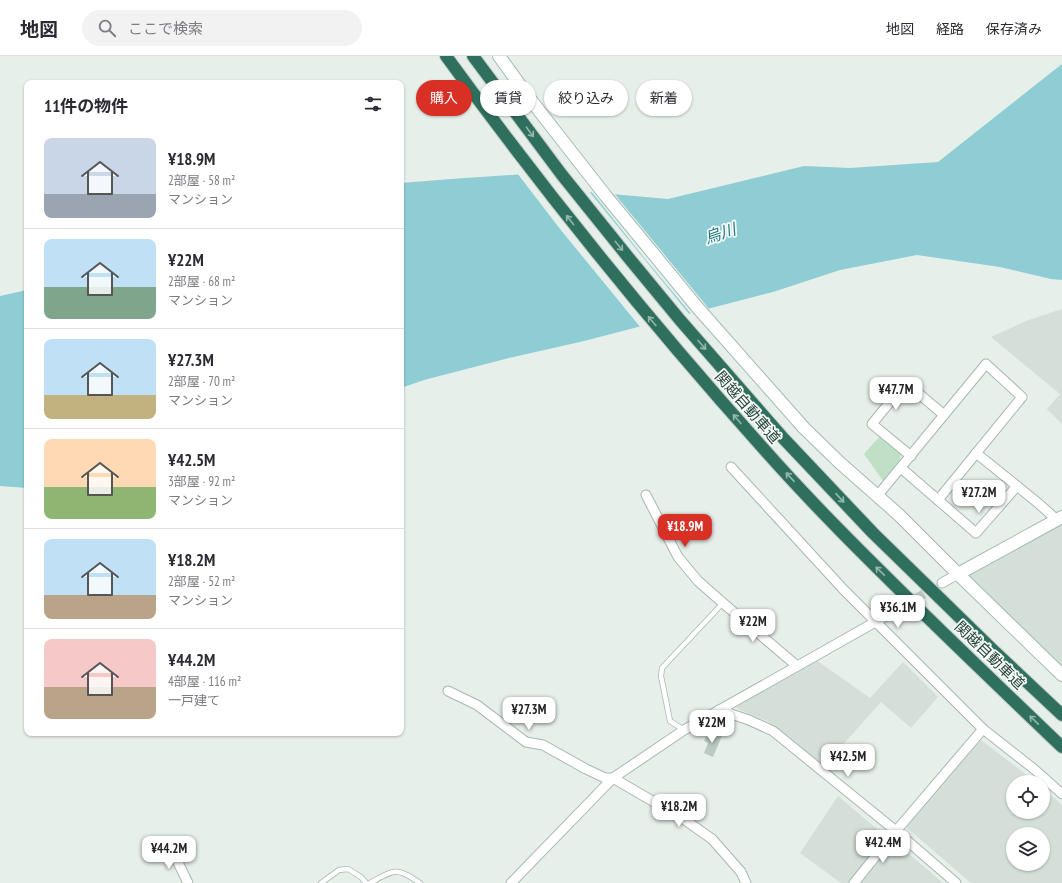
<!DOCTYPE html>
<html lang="ja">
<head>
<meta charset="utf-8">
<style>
  :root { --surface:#fff; --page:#f2f2f3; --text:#2b2b33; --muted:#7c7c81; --line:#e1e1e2; --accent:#d93025 }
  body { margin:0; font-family:"PT Sans Narrow","Noto Sans JP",sans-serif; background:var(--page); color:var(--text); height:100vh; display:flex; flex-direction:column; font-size:15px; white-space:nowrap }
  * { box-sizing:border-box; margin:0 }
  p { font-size:13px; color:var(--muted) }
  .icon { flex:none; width:22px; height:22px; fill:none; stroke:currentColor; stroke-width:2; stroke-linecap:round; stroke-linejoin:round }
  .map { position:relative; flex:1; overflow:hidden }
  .panel { position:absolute; left:24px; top:24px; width:380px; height:656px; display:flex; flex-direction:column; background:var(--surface); border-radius:8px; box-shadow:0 1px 3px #0004 }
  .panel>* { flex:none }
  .hud { position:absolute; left:416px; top:24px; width:380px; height:36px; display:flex; gap:8px }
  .fabs { position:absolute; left:1006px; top:719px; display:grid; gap:8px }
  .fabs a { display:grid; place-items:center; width:44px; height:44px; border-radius:50%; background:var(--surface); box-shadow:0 1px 3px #0004; font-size:20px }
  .price { position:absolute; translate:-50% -34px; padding:0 9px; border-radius:8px; background:#fff; color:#222; font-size:13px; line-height:26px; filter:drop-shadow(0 1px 2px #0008) }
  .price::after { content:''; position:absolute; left:50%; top:24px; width:12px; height:9px; margin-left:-6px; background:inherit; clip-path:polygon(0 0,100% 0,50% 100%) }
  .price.current { background:var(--accent); color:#fff }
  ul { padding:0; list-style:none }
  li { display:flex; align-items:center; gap:12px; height:100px; padding:0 20px }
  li+li { border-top:1px solid var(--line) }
  li span { display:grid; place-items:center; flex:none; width:112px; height:80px; border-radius:8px; color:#555 }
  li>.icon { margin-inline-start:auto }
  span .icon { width:48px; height:48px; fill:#fffc; stroke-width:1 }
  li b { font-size:17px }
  h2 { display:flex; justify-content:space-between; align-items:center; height:48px; padding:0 20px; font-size:17px }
  .pill { padding:0 14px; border-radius:18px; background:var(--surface); box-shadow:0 1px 3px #0004; font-size:14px; line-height:36px }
  .pill.current { background:var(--accent); color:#fff }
  header { display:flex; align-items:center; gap:24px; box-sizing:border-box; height:56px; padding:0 20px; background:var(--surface); border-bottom:1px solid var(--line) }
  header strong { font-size:19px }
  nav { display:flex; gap:22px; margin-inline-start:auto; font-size:14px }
  .search { width:280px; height:36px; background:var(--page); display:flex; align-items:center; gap:10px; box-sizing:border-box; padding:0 14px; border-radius:22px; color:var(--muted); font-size:15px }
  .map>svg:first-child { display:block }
  .built { fill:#d4dfd9; fill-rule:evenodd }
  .green { fill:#bfe0c6 }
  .water { fill:#8ecdd4 }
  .pier { fill:#e6efea }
  .building { fill:#bbcac3 }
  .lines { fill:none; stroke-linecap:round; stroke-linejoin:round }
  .street-tunnel { stroke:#bfccc6; stroke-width:9; stroke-dasharray:9 4.5; stroke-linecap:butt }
  .lane-casing { stroke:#a8b8b1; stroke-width:6 }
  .street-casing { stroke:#a8b8b1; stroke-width:11 }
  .secondary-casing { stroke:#a4bbb2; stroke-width:14 }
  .highway-casing { stroke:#c2cac7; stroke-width:14 }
  .lane { stroke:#fff; stroke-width:4.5 }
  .street { stroke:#fff; stroke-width:9 }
  .secondary { stroke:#fff; stroke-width:12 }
  .highway { stroke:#2f6f5e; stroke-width:12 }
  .oneway { stroke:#93b5ac }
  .labels { text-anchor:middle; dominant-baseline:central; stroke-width:3.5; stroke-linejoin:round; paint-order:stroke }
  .street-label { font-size:15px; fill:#244238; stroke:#f7fbf9 }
  .water-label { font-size:16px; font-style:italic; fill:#1c7580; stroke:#f7fbf9 }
</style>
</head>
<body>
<header>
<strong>地図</strong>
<div class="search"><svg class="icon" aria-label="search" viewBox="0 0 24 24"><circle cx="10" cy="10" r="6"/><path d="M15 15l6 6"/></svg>ここで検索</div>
<nav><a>地図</a><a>経路</a><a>保存済み</a></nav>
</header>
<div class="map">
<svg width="1062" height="827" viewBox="0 0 1062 827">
  <rect width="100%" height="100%" fill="#e6efea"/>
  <g class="built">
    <polygon points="1062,253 1062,368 1047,353 1060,338 991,281 1026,265"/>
    <polygon points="1062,467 1062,609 965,519"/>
    <polygon points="816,604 870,642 903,606 938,641 911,672 881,646 824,710 786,679 767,665 737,653 737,651"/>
    <path d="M981,684l55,42h-23v30h30v-24l19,17v78h-91l-65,-56zM1013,778h30v30h-30z"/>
    <polygon points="838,740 886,781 849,827 841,827 800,797"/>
    <polygon points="894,785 943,827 859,827"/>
  </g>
  <polygon class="green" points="880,380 901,398 899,406 884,426 864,398"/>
  <g class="water">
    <polygon points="1062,8 1062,224 1051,223 1000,211 917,199 840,214 773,236 584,285 509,302 424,324 401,332 401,127 451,123 526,118 589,136 668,143 804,110 850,112 938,106"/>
    <polygon points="27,234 27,432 0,430 0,240"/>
  </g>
  <g class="pier">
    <polygon points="527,116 588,134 690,259 641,272 560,173 517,117"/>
    <polygon points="591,135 613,136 710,254 692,259 646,204"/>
  </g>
  <polygon class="building" points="712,676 722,680 713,701 704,697 708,687 704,685 706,681 710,682"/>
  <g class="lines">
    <polyline class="street-tunnel" points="893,556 942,527"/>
    <defs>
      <g id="lane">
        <polyline points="684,674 670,665 661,620 662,612 723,547"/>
        <polyline points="321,827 339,814 348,813 361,821 366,827"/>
        <path d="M370,827c24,-13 26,-17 50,0"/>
      </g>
      <g id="street">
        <polyline points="976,397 1038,447 1057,464"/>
        <polyline points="911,400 872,368 898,336 911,331 944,359"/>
        <polyline points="731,411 843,533 983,673 1034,713 1062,738"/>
        <polyline points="646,439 678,501 698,525 723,547 797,610"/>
        <polyline points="878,439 986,308 1022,341 938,444 901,412"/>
        <polyline points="938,444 976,477 1017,430"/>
        <polyline points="942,527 958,518"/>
        <polyline points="448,635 477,649 526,686 543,689 586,713 605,722 613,722 661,750 675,757 712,783 741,816 746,827"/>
        <polyline points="719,654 749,664 773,675 896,775 956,827"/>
        <polyline points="170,790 188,827"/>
        <polyline points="511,827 613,722 684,674 893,556"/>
        <polyline points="854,827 896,775 983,673"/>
      </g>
      <g id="secondary">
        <polyline points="499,0 530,43 605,139 647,190 697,251 804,372 839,406 899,459 958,518 1062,619"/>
        <polyline points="958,518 1062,461"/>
      </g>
      <g id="highway">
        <path d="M446,0c99,136 204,266 316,391 51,58 107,113 162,167 46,45 92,89 138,133"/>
        <polyline points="473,0 562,119 628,201 680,264 784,383 873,477 993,594 1062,659"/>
      </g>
    </defs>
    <use href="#lane" class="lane-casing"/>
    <use href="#street" class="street-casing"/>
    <use href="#secondary" class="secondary-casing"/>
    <use href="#highway" class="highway-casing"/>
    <use href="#lane" class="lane"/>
    <use href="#street" class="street"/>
    <use href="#secondary" class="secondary"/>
    <use href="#highway" class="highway"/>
  </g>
  <defs><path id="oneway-shaft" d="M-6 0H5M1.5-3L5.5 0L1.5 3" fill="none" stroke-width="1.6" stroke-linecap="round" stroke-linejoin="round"/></defs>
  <g class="oneway">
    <use href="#oneway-shaft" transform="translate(530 76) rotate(53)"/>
    <use href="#oneway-shaft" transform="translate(570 164) rotate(-128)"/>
    <use href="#oneway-shaft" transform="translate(619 190) rotate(51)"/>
    <use href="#oneway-shaft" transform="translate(652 265) rotate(-130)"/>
    <use href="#oneway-shaft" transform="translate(702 289) rotate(49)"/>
    <use href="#oneway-shaft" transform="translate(737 363) rotate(-131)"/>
    <use href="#oneway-shaft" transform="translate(790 421) rotate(-133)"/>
    <use href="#oneway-shaft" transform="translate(840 442) rotate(47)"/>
    <use href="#oneway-shaft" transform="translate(880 515) rotate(-136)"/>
    <use href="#oneway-shaft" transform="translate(1034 664) rotate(-136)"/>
  </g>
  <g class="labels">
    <g class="street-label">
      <text transform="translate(748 351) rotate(49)">関越自動車道</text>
      <text transform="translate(990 599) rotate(44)">関越自動車道</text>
    </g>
    <g class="water-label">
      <text transform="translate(720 177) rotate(-18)">烏川</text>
    </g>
  </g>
</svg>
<div class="fabs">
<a><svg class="icon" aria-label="locate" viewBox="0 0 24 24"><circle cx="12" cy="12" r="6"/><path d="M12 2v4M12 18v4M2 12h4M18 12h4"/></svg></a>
<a><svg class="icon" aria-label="layers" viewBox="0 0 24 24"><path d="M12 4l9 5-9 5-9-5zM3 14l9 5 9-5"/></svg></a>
</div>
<b class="price" style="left:896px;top:355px">¥47.7M</b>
<b class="price" style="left:979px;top:458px">¥27.2M</b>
<b class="price current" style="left:685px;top:492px">¥18.9M</b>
<b class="price" style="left:898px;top:573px">¥36.1M</b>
<b class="price" style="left:753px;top:587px">¥22M</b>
<b class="price" style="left:529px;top:675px">¥27.3M</b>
<b class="price" style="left:712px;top:688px">¥22M</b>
<b class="price" style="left:848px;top:722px">¥42.5M</b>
<b class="price" style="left:679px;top:772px">¥18.2M</b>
<b class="price" style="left:883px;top:808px">¥42.4M</b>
<b class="price" style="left:169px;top:814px">¥44.2M</b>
<div class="hud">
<a class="pill current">購入</a>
<a class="pill">賃貸</a>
<a class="pill">絞り込み</a>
<a class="pill">新着</a>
</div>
<section class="panel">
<h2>11件の物件<svg class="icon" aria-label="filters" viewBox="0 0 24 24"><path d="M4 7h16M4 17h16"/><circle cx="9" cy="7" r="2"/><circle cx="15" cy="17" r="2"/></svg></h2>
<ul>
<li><span style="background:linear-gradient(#c9d6e8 70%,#9aa5b1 0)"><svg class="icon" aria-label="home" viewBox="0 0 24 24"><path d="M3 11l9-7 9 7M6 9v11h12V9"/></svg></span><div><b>¥18.9M</b><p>2部屋 · 58 m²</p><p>マンション</p></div></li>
<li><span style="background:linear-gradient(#bfe0f5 60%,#7fa58c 0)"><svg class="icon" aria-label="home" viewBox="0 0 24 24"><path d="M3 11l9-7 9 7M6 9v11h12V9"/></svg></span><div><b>¥22M</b><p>2部屋 · 68 m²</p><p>マンション</p></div></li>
<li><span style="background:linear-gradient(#bfe0f5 70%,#c2b280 0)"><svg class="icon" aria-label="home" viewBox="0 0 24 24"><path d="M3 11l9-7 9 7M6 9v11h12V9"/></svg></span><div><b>¥27.3M</b><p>2部屋 · 70 m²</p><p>マンション</p></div></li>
<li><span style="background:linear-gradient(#ffd9b3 60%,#8fb573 0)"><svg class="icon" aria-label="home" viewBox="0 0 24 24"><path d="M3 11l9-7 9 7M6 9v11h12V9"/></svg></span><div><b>¥42.5M</b><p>3部屋 · 92 m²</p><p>マンション</p></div></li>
<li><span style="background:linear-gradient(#bfe0f5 70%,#b9a48a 0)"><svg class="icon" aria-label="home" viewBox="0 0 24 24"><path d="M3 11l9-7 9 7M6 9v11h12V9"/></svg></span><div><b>¥18.2M</b><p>2部屋 · 52 m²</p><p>マンション</p></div></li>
<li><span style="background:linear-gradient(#f6c9c9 60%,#b9a48a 0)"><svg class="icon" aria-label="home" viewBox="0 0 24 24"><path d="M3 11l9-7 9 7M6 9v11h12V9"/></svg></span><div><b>¥44.2M</b><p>4部屋 · 116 m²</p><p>一戸建て</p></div></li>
</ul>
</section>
</div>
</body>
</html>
